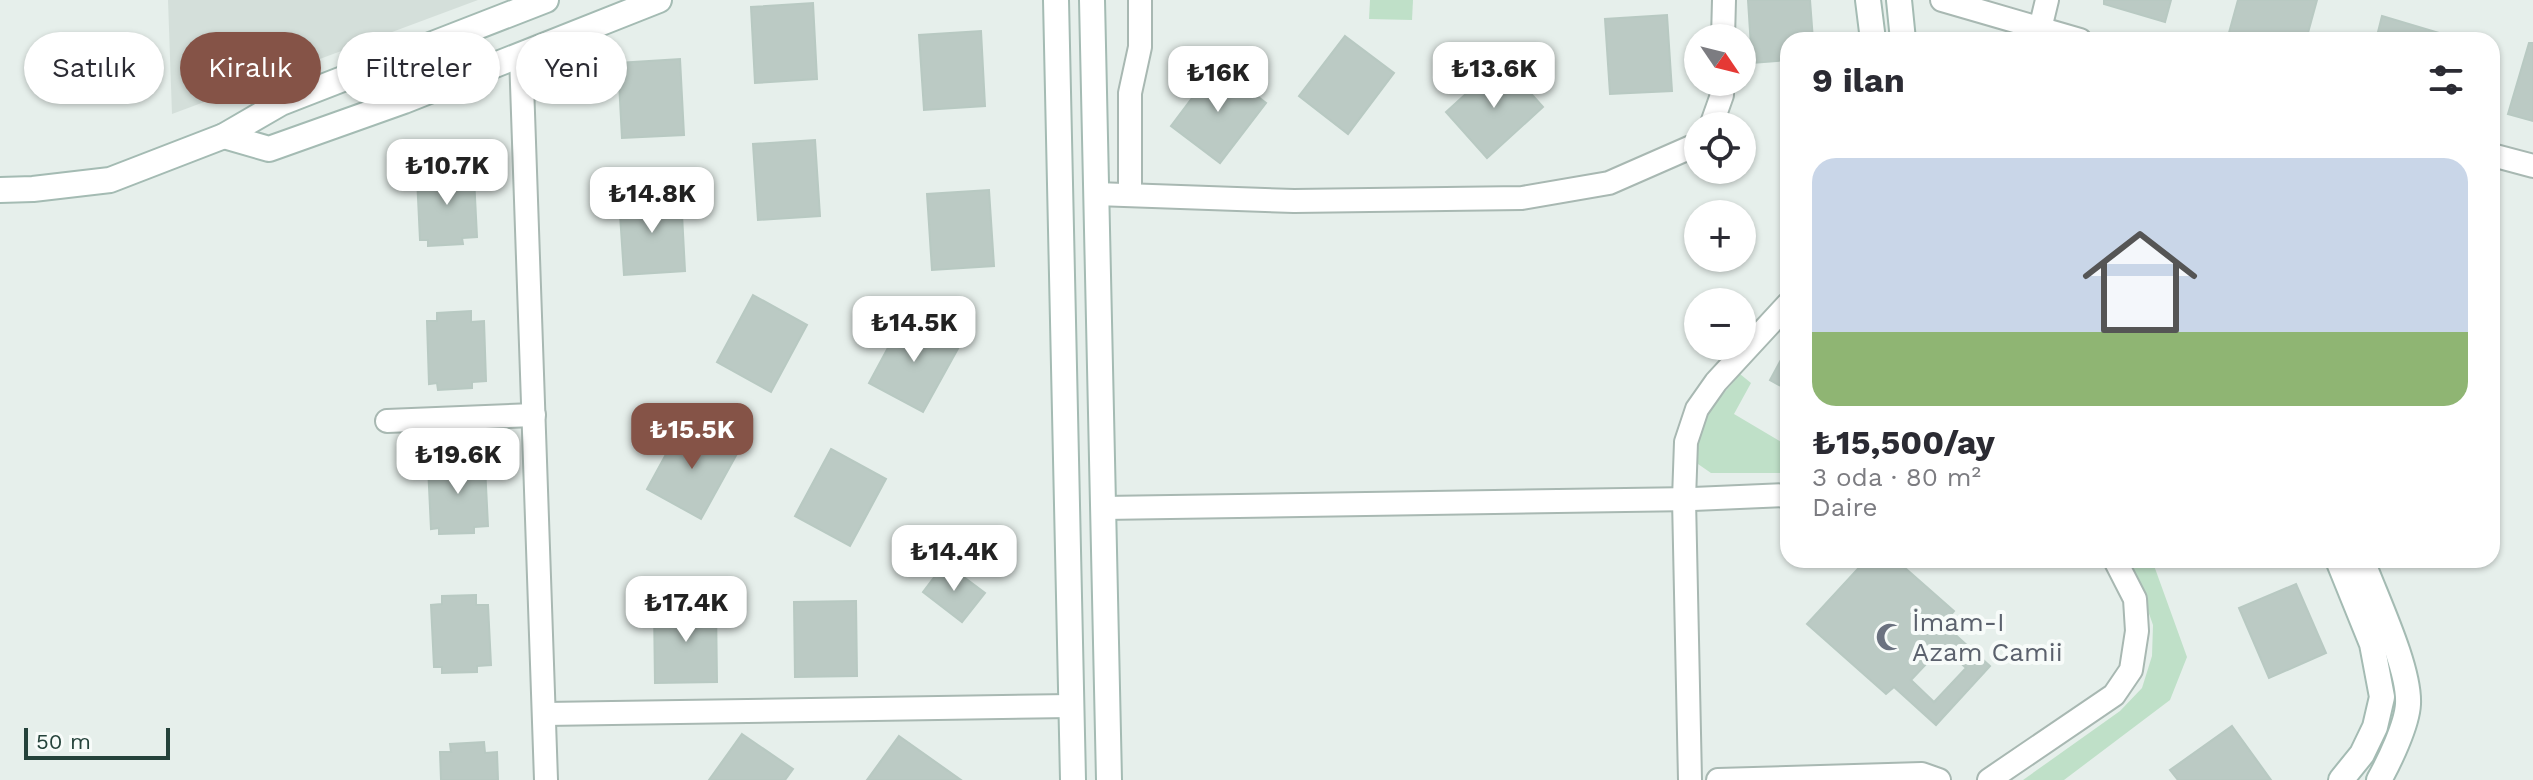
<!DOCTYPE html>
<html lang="tr">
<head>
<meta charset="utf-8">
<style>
  :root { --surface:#fff; --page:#f2f2f3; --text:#2b2b33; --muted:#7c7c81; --line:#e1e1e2; --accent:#855347 }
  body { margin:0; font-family:"Work Sans",sans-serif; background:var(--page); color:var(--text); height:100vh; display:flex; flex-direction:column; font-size:30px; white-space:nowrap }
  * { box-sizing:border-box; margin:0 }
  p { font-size:26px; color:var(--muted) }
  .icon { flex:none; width:44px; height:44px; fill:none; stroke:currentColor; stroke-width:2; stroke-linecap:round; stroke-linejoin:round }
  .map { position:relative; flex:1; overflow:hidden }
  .panel { position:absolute; left:1780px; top:32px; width:720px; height:536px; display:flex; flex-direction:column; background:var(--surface); border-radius:24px; box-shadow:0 2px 6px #0004 }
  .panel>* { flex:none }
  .banner { position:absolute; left:24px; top:32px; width:760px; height:72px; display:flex; gap:16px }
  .needle { width:52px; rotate:125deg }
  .fabs { position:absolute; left:1684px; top:24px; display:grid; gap:16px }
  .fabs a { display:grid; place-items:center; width:72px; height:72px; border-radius:50%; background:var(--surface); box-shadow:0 2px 6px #0004; font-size:40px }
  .scale { position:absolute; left:24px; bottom:20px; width:146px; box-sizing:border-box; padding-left:8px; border:4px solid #24423a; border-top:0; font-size:22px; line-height:28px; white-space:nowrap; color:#24423a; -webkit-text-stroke:6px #f7fbf9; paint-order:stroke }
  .price { position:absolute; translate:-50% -68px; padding:0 18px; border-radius:16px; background:#fff; color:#222; font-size:26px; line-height:52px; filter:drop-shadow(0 2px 4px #0008) }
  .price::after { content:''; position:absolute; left:50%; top:48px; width:24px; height:18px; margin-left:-12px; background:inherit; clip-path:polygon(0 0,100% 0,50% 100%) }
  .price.on { background:var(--accent); color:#fff }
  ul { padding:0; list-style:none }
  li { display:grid; align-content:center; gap:16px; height:424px; padding:0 32px }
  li+li { border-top:2px solid var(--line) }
  li span { display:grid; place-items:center; height:248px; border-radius:24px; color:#555 }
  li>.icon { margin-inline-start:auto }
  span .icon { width:144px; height:144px; fill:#fffc; stroke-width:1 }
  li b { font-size:34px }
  h2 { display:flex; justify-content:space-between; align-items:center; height:96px; padding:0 32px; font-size:34px }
  .chip { padding:0 28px; border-radius:36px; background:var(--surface); box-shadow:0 2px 6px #0004; font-size:28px; line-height:72px }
  .chip.on { background:var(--accent); color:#fff }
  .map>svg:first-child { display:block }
  .built { fill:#d4dfda }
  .green { fill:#bfe0c8 }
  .building { fill:#bbcac4; stroke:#b8c9c2; stroke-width:2; fill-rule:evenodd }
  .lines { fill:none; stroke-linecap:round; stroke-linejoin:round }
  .street-casing { stroke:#a8b8b2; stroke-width:26 }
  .secondary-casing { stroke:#a4bbb3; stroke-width:28 }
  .street { stroke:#fff; stroke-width:22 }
  .secondary { stroke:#fff; stroke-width:24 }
  .labels { text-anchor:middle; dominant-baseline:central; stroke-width:8; stroke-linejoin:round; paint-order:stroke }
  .worship-label { font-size:26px; fill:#5b616d; stroke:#f7fbf9; text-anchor:start }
</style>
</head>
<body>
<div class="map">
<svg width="2533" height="780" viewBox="0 0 2533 780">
  <rect width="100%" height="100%" fill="#e6efeb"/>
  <polygon class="built" points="168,0 478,0 172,114"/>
  <g class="green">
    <polygon points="1370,0 1413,0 1412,20 1369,19"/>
    <path d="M1740,374l11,9 -17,31 54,32v27h-77l-13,-9c-2,-46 15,-57 42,-90z"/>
    <polygon points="2130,560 2152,560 2187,657 2170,700 2064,780 2023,780 2120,711 2142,688 2152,656 2153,625"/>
  </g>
  <g class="building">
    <polygon points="1748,0 1810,0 1813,40 1788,40 1788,60 1752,63"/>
    <polygon points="2104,0 2171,0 2165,22 2104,4"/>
    <polygon points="2238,0 2317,0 2306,40 2227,40"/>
    <polygon points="813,3 817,79 755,83 751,7"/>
    <polygon points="1667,15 1672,91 1610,94 1605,19"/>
    <polygon points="2382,16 2449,36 2448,40 2376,40"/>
    <polygon points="981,31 985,106 924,110 919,35"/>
    <polygon points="1345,36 1394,73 1348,134 1299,96"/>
    <polygon points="2529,43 2533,43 2533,121 2508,114"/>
    <polygon points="680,59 684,135 622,138 618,63"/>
    <polygon points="1502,61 1543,107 1487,158 1446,112"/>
    <polygon points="1217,65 1266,103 1220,163 1171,126"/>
    <polygon points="815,140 820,216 758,220 753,144"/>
    <polygon points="461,167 462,178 474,177 477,237 462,238 463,244 428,246 428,240 420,240 417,177 428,177 427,169"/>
    <polygon points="989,190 994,266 932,270 927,194"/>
    <polygon points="681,195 685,271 624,275 619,199"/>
    <polygon points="753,295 807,325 771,392 717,362"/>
    <polygon points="471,311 471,322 484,321 486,381 472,382 472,388 438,390 437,383 429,384 427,321 437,321 437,313"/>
    <polygon points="905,316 960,345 923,412 869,383"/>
    <polygon points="1788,347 1788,390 1770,380"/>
    <polygon points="683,423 738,452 701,519 647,489"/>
    <polygon points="831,449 886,479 850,546 795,516"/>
    <polygon points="473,456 473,467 485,466 488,526 474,527 474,533 439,534 439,528 431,529 428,466 439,466 439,458"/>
    <path d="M1866,560h30l58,51 -4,5 5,4 -6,9 41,37 -54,59 -42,-38 -8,7 -79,-70zM1943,646l23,22 -32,34 -23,-22z"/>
    <polygon points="945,563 985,593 962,622 923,592"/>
    <polygon points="2296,584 2326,653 2269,678 2239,608"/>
    <polygon points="476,595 476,605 488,605 491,665 477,666 477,672 442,673 442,667 434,667 431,605 442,604 442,596"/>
    <polygon points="856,601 857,676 795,677 794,602"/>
    <polygon points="716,606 717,682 655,683 654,607"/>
    <polygon points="2232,726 2271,780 2178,780 2170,770"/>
    <polygon points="742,734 793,769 785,780 709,780"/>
    <polygon points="899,736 961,780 867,780"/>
    <polygon points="484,742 485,753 497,752 498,780 441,780 440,752 451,752 450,744"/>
  </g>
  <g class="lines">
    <defs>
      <g id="street">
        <polyline points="1942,0 2080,40"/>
        <polyline points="2040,29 2047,0"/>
        <polyline points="1723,38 1724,0"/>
        <polyline points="521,55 546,780"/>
        <polyline points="1711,126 1722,95 1722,82"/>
        <polyline points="2492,155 2533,166"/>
        <polyline points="1096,194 1294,201 1522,198 1609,183 1698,144"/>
        <polyline points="1130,195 1130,93 1140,47 1140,0"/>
        <polyline points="387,421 534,415"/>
        <polyline points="1103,508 1693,499 1788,495"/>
        <polyline points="545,714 1071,706"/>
        <polyline points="1690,780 1684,499 1686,442 1697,409 1716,382 1788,304"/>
        <polyline points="1718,780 1922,774 1939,780"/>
        <polyline points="1989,780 2114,695 2131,670 2137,631 2135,599 2115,560"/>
      </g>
      <g id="secondary">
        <polyline points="1056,0 1073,780"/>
        <polyline points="1092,0 1109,780"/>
        <polyline points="1868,0 1873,40"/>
        <polyline points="1899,0 1903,40"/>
        <polyline points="224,136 269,149 404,101 659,0"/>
        <polyline points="0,190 33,189 110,180 224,136 281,103 546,0"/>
        <polyline points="2338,560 2372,644 2382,697 2375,727 2362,754 2341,780"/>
        <path d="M2362,560c13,36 48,108 46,144 -1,21 -19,58 -29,76"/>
      </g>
    </defs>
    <use href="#street" class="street-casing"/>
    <use href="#secondary" class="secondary-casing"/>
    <use href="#street" class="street"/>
    <use href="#secondary" class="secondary"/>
  </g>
  <defs>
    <symbol id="mosque-bare" viewBox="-9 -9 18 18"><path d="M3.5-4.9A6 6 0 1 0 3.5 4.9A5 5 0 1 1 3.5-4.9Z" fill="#6b7280" stroke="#f7fbf9" stroke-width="2.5" paint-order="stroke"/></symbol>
  </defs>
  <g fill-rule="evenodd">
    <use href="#mosque-bare" x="1870" y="617" width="40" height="40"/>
  </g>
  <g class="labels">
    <g class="worship-label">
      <text x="1912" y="622">İmam-I<tspan x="1912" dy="30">Azam Camii</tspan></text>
    </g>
  </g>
</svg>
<div class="fabs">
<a><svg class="needle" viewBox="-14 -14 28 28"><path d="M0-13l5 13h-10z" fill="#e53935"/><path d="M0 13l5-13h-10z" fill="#7c7c81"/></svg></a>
<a><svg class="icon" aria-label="locate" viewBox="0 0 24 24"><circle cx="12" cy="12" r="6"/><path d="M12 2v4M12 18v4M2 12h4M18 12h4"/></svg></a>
<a>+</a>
<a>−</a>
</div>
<div class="scale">50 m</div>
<b class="price" style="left:1494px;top:110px">₺13.6K</b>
<b class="price" style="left:1218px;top:114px">₺16K</b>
<b class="price" style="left:447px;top:207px">₺10.7K</b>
<b class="price" style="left:652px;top:235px">₺14.8K</b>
<b class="price" style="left:914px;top:364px">₺14.5K</b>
<b class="price on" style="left:692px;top:471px">₺15.5K</b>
<b class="price" style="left:458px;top:496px">₺19.6K</b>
<b class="price" style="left:954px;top:593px">₺14.4K</b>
<b class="price" style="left:686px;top:644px">₺17.4K</b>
<div class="banner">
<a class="chip">Satılık</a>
<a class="chip on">Kiralık</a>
<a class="chip">Filtreler</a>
<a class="chip">Yeni</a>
</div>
<section class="panel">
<h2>9 ilan<svg class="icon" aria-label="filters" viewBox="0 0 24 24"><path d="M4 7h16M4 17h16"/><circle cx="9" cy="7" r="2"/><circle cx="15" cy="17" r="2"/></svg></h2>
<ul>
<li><span style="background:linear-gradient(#c9d6e8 70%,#8fb573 0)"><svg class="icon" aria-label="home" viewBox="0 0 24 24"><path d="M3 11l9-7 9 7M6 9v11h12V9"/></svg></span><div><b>₺15,500/ay</b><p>3 oda · 80 m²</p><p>Daire</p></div></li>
</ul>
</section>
</div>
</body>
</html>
